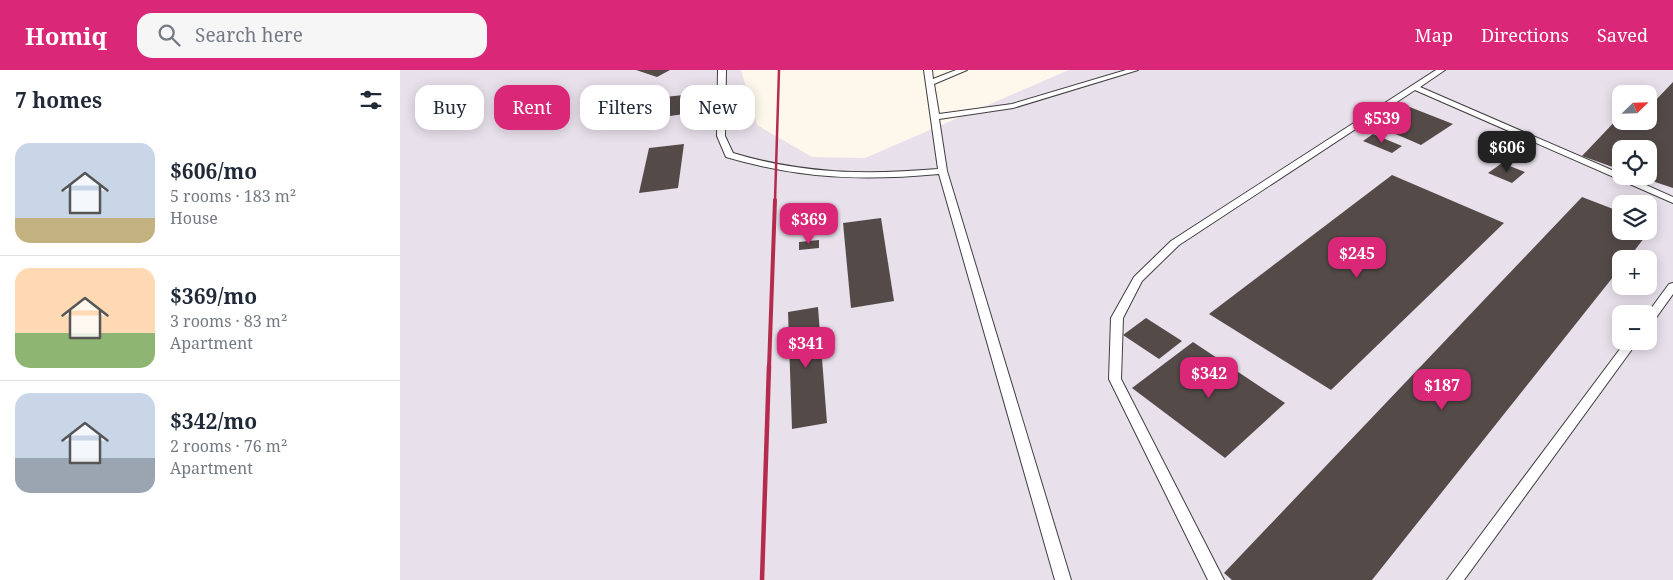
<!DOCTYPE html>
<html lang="en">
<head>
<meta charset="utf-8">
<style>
  :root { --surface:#fff; --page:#f6f6f7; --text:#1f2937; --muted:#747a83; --line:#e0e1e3; --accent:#db2777 }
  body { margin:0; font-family:"Noto Serif",serif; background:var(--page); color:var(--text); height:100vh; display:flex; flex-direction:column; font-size:19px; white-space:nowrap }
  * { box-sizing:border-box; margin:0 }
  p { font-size:16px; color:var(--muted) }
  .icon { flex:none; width:28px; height:28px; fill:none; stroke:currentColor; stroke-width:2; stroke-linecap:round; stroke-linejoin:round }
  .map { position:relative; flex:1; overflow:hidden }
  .sheet { display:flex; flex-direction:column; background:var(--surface); width:400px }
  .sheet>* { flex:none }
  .guide { position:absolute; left:15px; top:15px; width:475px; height:45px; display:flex; gap:10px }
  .needle { width:32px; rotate:67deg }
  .controls { position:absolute; left:1212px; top:15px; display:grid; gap:10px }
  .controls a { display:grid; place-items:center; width:45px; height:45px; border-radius:10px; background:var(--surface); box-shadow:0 2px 12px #0003; font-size:25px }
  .price { position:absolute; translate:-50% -42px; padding:0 11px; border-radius:10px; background:var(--accent); color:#fff; font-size:16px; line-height:32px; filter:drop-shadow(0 1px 2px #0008) }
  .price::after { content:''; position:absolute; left:50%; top:30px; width:15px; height:11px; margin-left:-8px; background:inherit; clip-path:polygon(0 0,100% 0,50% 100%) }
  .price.current { background:#222; color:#fff }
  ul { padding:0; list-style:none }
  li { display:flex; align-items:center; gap:15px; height:125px; padding:0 15px }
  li+li { border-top:1px solid var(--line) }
  li span { display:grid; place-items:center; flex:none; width:140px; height:100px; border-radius:15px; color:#555 }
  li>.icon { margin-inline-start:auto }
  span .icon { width:60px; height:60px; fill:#fffc; stroke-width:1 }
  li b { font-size:21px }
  h2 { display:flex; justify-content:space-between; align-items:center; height:60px; padding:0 15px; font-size:21px }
  .chip { padding:0 18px; border-radius:15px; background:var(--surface); box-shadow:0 2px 12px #0003; font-size:18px; line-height:45px }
  .chip.current { background:var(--accent); color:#fff }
  header { display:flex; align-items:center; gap:30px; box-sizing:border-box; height:70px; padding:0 25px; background:var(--accent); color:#fff }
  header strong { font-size:24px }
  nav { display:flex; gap:28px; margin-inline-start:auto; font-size:18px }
  .search { width:350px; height:45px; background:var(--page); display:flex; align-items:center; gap:12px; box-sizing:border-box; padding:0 18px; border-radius:15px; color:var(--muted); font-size:19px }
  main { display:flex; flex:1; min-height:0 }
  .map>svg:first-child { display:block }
  .industrial { fill:#e8e0eb; fill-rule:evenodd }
  .building { fill:#544b49 }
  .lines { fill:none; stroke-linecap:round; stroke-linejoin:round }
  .lane-casing { stroke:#3f3f3f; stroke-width:2 }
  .lane { fill:#fff; fill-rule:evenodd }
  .rail-far2 { stroke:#b52b4c; stroke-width:2.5 }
  .rail-far1 { stroke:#b52b4c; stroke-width:4 }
  .rail { stroke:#b52b4c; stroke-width:4.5 }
</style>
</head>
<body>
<header>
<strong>Homiq</strong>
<div class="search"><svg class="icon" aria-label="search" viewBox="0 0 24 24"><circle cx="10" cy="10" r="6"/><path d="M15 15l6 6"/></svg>Search here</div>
<nav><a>Map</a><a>Directions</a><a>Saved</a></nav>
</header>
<main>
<section class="sheet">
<h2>7 homes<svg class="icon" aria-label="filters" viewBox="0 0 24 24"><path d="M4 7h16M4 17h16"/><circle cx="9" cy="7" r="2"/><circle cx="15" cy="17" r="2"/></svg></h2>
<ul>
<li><span style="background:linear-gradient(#c9d6e8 75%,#c2b280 0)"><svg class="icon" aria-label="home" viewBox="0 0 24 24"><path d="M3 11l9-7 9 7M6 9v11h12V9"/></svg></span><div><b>$606/mo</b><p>5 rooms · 183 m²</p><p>House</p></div></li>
<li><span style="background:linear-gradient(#ffd9b3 65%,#8fb573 0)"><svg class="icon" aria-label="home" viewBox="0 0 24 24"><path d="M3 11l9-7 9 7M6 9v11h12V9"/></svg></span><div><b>$369/mo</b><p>3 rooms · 83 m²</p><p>Apartment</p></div></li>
<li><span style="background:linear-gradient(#c9d6e8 65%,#9aa5b1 0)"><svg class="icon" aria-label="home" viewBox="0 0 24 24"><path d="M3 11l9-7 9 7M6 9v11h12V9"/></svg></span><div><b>$342/mo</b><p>2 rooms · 76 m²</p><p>Apartment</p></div></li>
</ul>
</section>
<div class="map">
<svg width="1273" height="510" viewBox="0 0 1273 510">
  <rect width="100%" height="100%" fill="#fef7ec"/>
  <path class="industrial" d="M0,0h341l16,55 55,32 53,1 204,-88h604v510h-1273zM1221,24h28v27h-28zM1221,79h28v27h-28zM1221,134h28v27h-28zM1221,189h28v27h-28zM1221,244h28v27h-28z"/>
  <g class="building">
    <polygon points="236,0 270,0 257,7"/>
    <polygon points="1273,12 1273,118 1240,107 1249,106 1249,79 1221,79 1221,100 1182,86 1221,45 1221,51 1249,51 1249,31 1254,32"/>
    <polygon points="284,25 284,44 263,47 264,27"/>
    <polygon points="1002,34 1053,54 1021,75 970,53"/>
    <polygon points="973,64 1002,76 992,83 963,71"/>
    <polygon points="284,74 278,118 239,123 249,78"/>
    <polygon points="1102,93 1125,102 1112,113 1088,103"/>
    <polygon points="992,105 1104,153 931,320 809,244"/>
    <polygon points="1182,127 1221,142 1221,161 1249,161 1249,153 1254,155 1228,189 1221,189 1221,197 972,510 832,510 824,503"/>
    <polygon points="481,148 494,231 451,238 443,153"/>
    <polygon points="419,170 419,178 399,180 399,172"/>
    <polygon points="418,237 427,353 392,359 388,242"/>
    <polygon points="746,248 782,271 759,289 723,265"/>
    <polygon points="793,272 885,333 825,388 732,318"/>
  </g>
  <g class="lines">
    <defs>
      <g id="lane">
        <path d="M318,0h8l-1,66 8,17c70,21 133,22 205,16l-14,-99h8l1,9 23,-9h11l-33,14 5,30 73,-10 114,-34h12l-125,38 -74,11 8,52 124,409h-16l-116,-406c-77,7 -138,5 -213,-17l-9,-21z"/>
        <polygon points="1036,0 1045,0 1020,17 1221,104 1221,106 1226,106 1273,127 1273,133 1015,20 779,175 742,211 723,248 721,309 824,510 808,510 709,309 711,248 734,207 771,171"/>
        <polygon points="1273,213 1273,224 1253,252 1249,253 1249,244 1247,244 1269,214"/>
        <polygon points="1226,271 1238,271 1064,510 1047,510"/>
      </g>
    </defs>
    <use href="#lane" class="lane-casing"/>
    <use href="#lane" class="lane"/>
    <polyline class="rail-far2" points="375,131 379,0"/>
    <polyline class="rail-far1" points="369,298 375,130"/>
    <polyline class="rail" points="362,510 369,296"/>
  </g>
</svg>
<div class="controls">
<a><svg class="needle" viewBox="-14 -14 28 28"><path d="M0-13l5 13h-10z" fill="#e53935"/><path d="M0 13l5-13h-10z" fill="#747a83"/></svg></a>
<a><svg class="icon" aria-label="locate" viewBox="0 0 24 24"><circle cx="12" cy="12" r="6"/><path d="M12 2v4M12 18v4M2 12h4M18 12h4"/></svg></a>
<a><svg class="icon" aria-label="layers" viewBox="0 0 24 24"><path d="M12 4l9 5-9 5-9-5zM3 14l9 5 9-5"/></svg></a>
<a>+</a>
<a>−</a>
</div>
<b class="price" style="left:982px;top:74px">$539</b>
<b class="price current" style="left:1107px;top:103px">$606</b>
<b class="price" style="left:409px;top:175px">$369</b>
<b class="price" style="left:957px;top:209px">$245</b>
<b class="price" style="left:406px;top:299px">$341</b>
<b class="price" style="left:809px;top:329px">$342</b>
<b class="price" style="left:1042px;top:341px">$187</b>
<div class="guide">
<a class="chip">Buy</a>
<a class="chip current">Rent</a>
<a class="chip">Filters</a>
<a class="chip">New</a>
</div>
</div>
</main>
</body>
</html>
